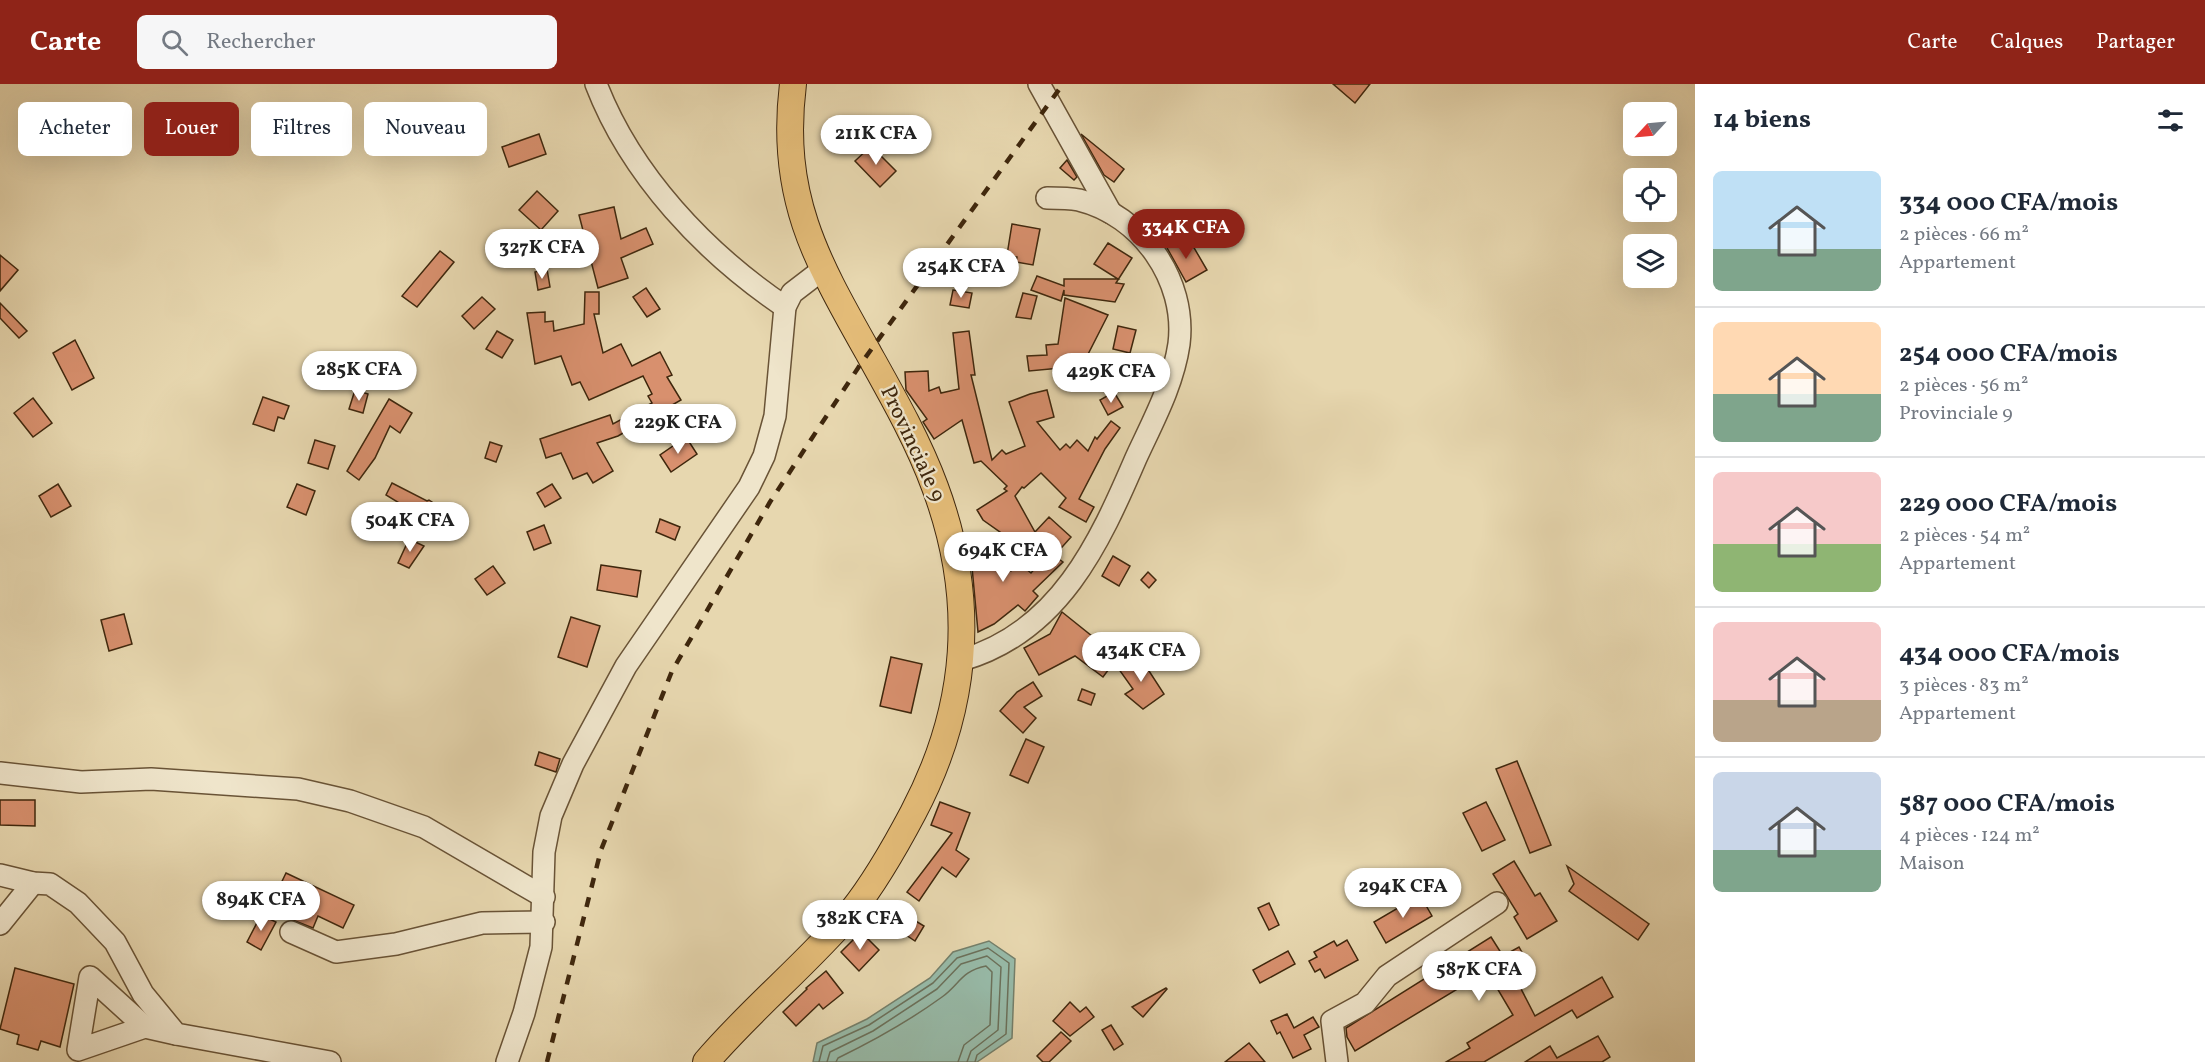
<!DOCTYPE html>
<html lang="fr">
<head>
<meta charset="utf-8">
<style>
  :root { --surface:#fff; --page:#f6f6f7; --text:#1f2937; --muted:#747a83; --line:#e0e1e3; --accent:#8f2418 }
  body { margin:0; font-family:Vollkorn,serif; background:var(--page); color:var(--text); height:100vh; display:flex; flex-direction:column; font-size:22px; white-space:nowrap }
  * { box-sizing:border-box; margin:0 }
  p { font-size:20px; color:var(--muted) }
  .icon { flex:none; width:33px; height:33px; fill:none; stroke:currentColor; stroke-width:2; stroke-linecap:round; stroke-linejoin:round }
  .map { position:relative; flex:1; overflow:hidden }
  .drawer { display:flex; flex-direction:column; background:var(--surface); width:510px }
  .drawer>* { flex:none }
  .guide { position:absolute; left:18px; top:18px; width:570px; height:54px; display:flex; gap:12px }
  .needle { width:39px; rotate:244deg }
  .buttons { position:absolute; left:1623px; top:18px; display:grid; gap:12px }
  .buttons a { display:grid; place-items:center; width:54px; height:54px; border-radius:9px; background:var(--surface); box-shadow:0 6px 24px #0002; font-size:30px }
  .price { position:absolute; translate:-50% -51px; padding:0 14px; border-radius:21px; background:#fff; color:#222; font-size:20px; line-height:39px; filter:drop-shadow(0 2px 3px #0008) }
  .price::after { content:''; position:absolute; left:50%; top:36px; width:18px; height:14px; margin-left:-9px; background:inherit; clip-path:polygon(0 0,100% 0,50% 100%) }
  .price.active { background:var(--accent); color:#fff }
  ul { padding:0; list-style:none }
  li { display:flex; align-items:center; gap:18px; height:150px; padding:0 18px }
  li+li { border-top:2px solid var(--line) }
  li span { display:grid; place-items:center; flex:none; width:168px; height:120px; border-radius:9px; color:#555 }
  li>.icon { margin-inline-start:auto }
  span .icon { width:72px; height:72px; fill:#fffc; stroke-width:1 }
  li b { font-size:26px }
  h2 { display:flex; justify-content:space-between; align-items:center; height:72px; padding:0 18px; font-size:26px }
  .pill { padding:0 21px; border-radius:9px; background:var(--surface); box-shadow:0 6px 24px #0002; font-size:21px; line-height:54px }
  .pill.active { background:var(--accent); color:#fff }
  header { display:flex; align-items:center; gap:36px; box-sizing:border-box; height:84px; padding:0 30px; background:var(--accent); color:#fff }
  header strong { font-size:28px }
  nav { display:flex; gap:33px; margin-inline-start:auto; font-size:21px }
  .search { width:420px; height:54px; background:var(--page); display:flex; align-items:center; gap:15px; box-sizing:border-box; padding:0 21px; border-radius:9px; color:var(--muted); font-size:22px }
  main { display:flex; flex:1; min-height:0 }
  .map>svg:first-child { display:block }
  .water { fill:#97baa8; stroke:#747f6a; stroke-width:1.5 }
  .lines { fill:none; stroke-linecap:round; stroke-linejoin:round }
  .shore { stroke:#6b705a; stroke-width:1.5 }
  .building { fill:#d8906e; stroke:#3f270d; stroke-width:1.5 }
  .minor-casing { stroke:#695336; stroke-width:24 }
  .major-casing { stroke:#3f270d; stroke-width:28 }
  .minor { stroke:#efe5cb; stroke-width:21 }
  .major { stroke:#e4bc78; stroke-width:26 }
  .rail { stroke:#3f270d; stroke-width:4.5; stroke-dasharray:10 10; stroke-linecap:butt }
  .labels { text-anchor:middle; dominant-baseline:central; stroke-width:4.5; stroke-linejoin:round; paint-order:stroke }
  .street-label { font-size:22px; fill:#3f270d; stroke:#efe5cb }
</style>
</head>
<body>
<header>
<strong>Carte</strong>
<div class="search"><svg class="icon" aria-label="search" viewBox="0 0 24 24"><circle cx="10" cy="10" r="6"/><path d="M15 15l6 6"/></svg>Rechercher</div>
<nav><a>Carte</a><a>Calques</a><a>Partager</a></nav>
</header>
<main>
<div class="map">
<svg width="1695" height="978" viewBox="0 0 1695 978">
  <rect width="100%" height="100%" fill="#e7d7af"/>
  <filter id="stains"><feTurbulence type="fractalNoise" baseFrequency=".00333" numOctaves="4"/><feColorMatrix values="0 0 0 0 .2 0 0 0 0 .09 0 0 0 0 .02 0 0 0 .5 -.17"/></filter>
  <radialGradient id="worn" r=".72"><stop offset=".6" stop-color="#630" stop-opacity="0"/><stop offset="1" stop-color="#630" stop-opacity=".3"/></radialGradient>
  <polygon class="water" points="989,857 1015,875 1012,954 977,978 813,978 817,959 867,935 930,894 953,868"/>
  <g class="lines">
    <g class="shore">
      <polyline points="819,978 823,962 869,941 933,899 957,874 988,864 1009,879 1006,950 977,971 975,978"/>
      <polyline points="827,978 830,968 873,947 937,905 961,880 987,872 1001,883 998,946 971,967 967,978"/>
      <path d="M836,978l2,-4c37,-18 71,-37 104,-61 18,-13 19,-26 44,-31l6,6 -2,53 -26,20 -6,17"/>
    </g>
  </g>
  <g class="building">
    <polygon points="1333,0 1370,0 1355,19"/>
    <polygon points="539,50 546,70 509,83 502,63"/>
    <polygon points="1081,50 1124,85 1114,98 1104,91"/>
    <polygon points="871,62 896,87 880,103 855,77"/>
    <polygon points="1067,76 1077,93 1074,96 1060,84"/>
    <polygon points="537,107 558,127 541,146 519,126"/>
    <polygon points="614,123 621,155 646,144 653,160 621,174 628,194 598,204 579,131"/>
    <polygon points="1012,140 1040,145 1033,181 1016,178 1017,173 1007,171"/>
    <polygon points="1164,143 1171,153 1162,158 1155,150"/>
    <polygon points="504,147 526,154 520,169 499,162"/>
    <polygon points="1182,153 1188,165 1193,162 1207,186 1186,198 1166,162"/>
    <polygon points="1108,159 1132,174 1116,199 1124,200 1115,218 1064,211 1064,206 1061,217 1031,206 1037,192 1064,202 1064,195 1118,195 1094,180"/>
    <polygon points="556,165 567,170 563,181 552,177"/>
    <polygon points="440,167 454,178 417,223 402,212"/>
    <polygon points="0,171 18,186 0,207"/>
    <polygon points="547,185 550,203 538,206 535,188"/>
    <polygon points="646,204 660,225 647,233 633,213"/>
    <polygon points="953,206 972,209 969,224 950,221"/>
    <polygon points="585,208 599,208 599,230 594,230 603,269 621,260 632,282 660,268 672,291 667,293 681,316 618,352 597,359 613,387 593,399 587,389 573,395 561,369 546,374 540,355 610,331 613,340 652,319 648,312 652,310 643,292 589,316 580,298 572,301 561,272 535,280 527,229 545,228 545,238 553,237 554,247 584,240"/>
    <polygon points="1023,209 1037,212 1031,235 1016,233"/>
    <polygon points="482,213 495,225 474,245 462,232"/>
    <polygon points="1065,214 1108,231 1082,282 1029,287 1027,272 1047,271 1046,261 1058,260"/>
    <polygon points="0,219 27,247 19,254 0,234"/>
    <polygon points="1118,242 1136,246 1130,269 1113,265"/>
    <polygon points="497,247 513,256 502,274 486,265"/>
    <polygon points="969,247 975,291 971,291 992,376 1002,366 1006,370 1025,362 1009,318 1030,310 1047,306 1054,333 1037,338 1060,366 1066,360 1070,364 1077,356 1088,367 1095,353 1097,355 1111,337 1120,344 1105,365 1079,415 1094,423 1086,438 1059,423 1066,414 1041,389 1024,404 1022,403 1015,412 1035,448 1049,433 1071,453 1055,471 1034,451 1024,465 983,436 977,426 1007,407 1004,405 1007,402 981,377 974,379 962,336 934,355 923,338 927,335 906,306 905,288 928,287 929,307 939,303 941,309 959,305 953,249"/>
    <polygon points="75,256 94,294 72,306 53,269"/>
    <polygon points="355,306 368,310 363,329 349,325"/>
    <polygon points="1114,308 1123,323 1108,331 1100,316"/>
    <polygon points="263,313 289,322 284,335 278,333 274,347 253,340"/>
    <polygon points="33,314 52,339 33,353 14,329"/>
    <polygon points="389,315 412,329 400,349 390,342 375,374 359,396 347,387"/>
    <polygon points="686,353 697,370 671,388 660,371"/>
    <polygon points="315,356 335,362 328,385 308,379"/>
    <polygon points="490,358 502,362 496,378 485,374"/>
    <polygon points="392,399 427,417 429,416 447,428 437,442 386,411"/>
    <polygon points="58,400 71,422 51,433 39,412"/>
    <polygon points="297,400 315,407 306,431 287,423"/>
    <polygon points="552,400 561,414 545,423 537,409"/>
    <polygon points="660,435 680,443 675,456 656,448"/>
    <polygon points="544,441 551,459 534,466 527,448"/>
    <polygon points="970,450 979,454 1011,487 1019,479 1031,489 1049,468 1063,478 1033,507 1038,512 1025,527 1018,521 994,540 978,548 972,483 978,480 970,477 967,459"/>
    <polygon points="409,455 424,462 409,484 398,479"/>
    <polygon points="1113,472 1130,482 1119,502 1102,492"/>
    <polygon points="601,481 641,487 637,513 597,506"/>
    <polygon points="493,482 505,499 487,511 475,495"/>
    <polygon points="1148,488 1156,496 1149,504 1141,496"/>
    <polygon points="1062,528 1118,573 1103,593 1075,572 1039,591 1024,564 1050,550"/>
    <polygon points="124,530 132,560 109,567 101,536"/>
    <polygon points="571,533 600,542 587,583 558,573"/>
    <polygon points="1138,570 1164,610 1143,625 1125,610 1133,605 1118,584"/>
    <polygon points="891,573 922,580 911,629 880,622"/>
    <polygon points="1033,598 1042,612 1024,623 1036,634 1023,649 1000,627 1017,608"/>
    <polygon points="1082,605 1095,610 1091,621 1078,616"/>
    <polygon points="1026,655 1044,663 1028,699 1010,691"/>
    <polygon points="539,668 560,675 556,688 535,681"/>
    <polygon points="1517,677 1551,761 1530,769 1496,685"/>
    <polygon points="0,716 35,716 35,742 0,741"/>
    <polygon points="940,718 970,729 956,766 969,775 956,793 942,783 919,817 907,808 952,749 931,741"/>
    <polygon points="1486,718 1505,756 1482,767 1463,729"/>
    <polygon points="1514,777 1535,812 1540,809 1557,837 1527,855 1514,833 1518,830 1493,790"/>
    <polygon points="1567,782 1649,840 1638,856 1569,807 1574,800"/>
    <polygon points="286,789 354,821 343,844 318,832 313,844 290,835 296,822 275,812"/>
    <polygon points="1420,811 1432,832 1386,859 1374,838"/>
    <polygon points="1269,819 1279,841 1269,846 1258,824"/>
    <polygon points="261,831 276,838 261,866 247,858"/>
    <polygon points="914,836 924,842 915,857 906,851"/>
    <polygon points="861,848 879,866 859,887 841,868"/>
    <polygon points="1491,853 1503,872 1519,863 1533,888 1517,897 1535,932 1602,893 1613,913 1577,934 1572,926 1484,978 1446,978 1470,964 1467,959 1513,931 1487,887 1355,967 1347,953 1346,944"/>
    <polygon points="1347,856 1358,876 1325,894 1320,885 1315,888 1309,877 1317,873 1314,868 1334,857 1337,862"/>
    <polygon points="1288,867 1295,880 1260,899 1253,886"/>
    <polygon points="15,884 74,900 60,963 41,957 38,966 17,960 19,951 0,945"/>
    <polygon points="826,887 843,909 823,925 819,920 796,942 783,928 807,905 806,904"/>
    <polygon points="1166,904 1167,905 1143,933 1132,923"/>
    <polygon points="1070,918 1080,928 1086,923 1094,933 1070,952 1053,937"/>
    <polygon points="1287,930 1294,944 1313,933 1319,943 1304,951 1311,965 1293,974 1280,948 1277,950 1271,937"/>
    <polygon points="1111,941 1123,960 1114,966 1102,946"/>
    <polygon points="1061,948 1071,957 1049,978 1043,978 1037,972"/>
    <polygon points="1598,952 1610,973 1602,978 1525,978 1550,962 1557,974"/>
    <polygon points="1249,959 1265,978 1225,978"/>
  </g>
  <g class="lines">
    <defs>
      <g id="minor">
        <path d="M596,0c35,91 109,169 189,223"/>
        <polyline points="1039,0 1111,129"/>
        <path d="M962,576c97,-28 137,-116 174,-202 17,-37 37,-73 43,-114 8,-64 -38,-129 -100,-144 -10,-2 -22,-2 -32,-2"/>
        <polyline points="0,689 81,698 151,695 298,705 350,717 424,743 544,813"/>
        <polyline points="0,791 33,799 50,800 78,819 115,858 143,910 176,950 330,978"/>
        <polyline points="0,840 33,799"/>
        <polyline points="291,848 336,868 396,860 482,839 544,838"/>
        <polyline points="145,943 90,893 78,966 145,943 176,950"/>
        <polyline points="507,978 524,929 541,863 544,768 551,732 573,680 626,582 749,403 764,372 775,332 785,223 792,209 822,186"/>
        <polyline points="1337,978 1332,937 1365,919 1387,892 1497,819"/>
      </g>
      <path id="major" d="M706,978c45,-53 101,-98 146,-151 24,-30 43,-64 61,-98 56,-106 64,-213 22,-326 -17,-46 -42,-90 -66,-133 -53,-94 -90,-158 -76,-270"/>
    </defs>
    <use href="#minor" class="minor-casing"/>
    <use href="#major" class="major-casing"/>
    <use href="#minor" class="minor"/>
    <use href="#major" class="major"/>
    <polyline class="rail" points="547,978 601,766 672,587 770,418 860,281 1063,0"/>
  </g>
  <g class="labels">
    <g class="street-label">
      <text transform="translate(912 360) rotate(65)">Provinciale 9</text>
    </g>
  </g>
  <rect width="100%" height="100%" filter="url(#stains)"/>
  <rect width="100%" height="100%" fill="url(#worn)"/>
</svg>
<div class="buttons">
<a><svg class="needle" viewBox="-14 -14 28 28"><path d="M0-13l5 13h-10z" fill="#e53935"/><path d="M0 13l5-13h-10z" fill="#747a83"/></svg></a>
<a><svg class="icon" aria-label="locate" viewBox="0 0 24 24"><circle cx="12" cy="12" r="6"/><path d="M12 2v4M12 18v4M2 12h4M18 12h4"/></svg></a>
<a><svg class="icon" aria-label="layers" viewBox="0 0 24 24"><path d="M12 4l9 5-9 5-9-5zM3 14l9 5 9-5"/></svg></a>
</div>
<b class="price" style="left:876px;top:82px">211K CFA</b>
<b class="price active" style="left:1186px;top:176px">334K CFA</b>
<b class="price" style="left:542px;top:196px">327K CFA</b>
<b class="price" style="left:961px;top:215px">254K CFA</b>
<b class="price" style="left:359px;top:318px">285K CFA</b>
<b class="price" style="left:1111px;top:320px">429K CFA</b>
<b class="price" style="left:678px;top:371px">229K CFA</b>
<b class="price" style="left:410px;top:469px">504K CFA</b>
<b class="price" style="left:1003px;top:499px">694K CFA</b>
<b class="price" style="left:1141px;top:599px">434K CFA</b>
<b class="price" style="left:1403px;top:835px">294K CFA</b>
<b class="price" style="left:261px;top:848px">894K CFA</b>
<b class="price" style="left:860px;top:867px">382K CFA</b>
<b class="price" style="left:1479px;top:918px">587K CFA</b>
<div class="guide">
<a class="pill">Acheter</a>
<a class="pill active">Louer</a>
<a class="pill">Filtres</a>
<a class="pill">Nouveau</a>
</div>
</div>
<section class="drawer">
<h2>14 biens<svg class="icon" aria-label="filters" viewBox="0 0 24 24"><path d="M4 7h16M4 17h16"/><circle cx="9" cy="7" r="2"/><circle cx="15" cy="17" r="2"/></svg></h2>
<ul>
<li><span style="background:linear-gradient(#bfe0f5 65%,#7fa58c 0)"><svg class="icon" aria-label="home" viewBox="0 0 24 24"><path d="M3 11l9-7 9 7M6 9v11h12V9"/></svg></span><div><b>334 000 CFA/mois</b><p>2 pièces · 66 m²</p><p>Appartement</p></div></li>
<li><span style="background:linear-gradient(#ffd9b3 60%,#7fa58c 0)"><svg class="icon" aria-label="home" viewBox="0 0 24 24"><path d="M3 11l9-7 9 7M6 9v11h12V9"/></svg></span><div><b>254 000 CFA/mois</b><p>2 pièces · 56 m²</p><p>Provinciale 9</p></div></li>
<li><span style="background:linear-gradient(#f6c9c9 60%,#8fb573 0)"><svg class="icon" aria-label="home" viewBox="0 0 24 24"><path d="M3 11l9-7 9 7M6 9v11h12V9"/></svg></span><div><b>229 000 CFA/mois</b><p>2 pièces · 54 m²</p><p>Appartement</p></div></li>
<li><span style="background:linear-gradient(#f6c9c9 65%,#b9a48a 0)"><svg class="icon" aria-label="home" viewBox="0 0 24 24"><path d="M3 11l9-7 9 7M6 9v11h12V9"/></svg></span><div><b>434 000 CFA/mois</b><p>3 pièces · 83 m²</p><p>Appartement</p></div></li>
<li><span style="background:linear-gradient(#c9d6e8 65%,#7fa58c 0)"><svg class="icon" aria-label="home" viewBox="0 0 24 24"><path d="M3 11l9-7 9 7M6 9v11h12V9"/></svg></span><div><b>587 000 CFA/mois</b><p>4 pièces · 124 m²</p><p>Maison</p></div></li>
</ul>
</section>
</main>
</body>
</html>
